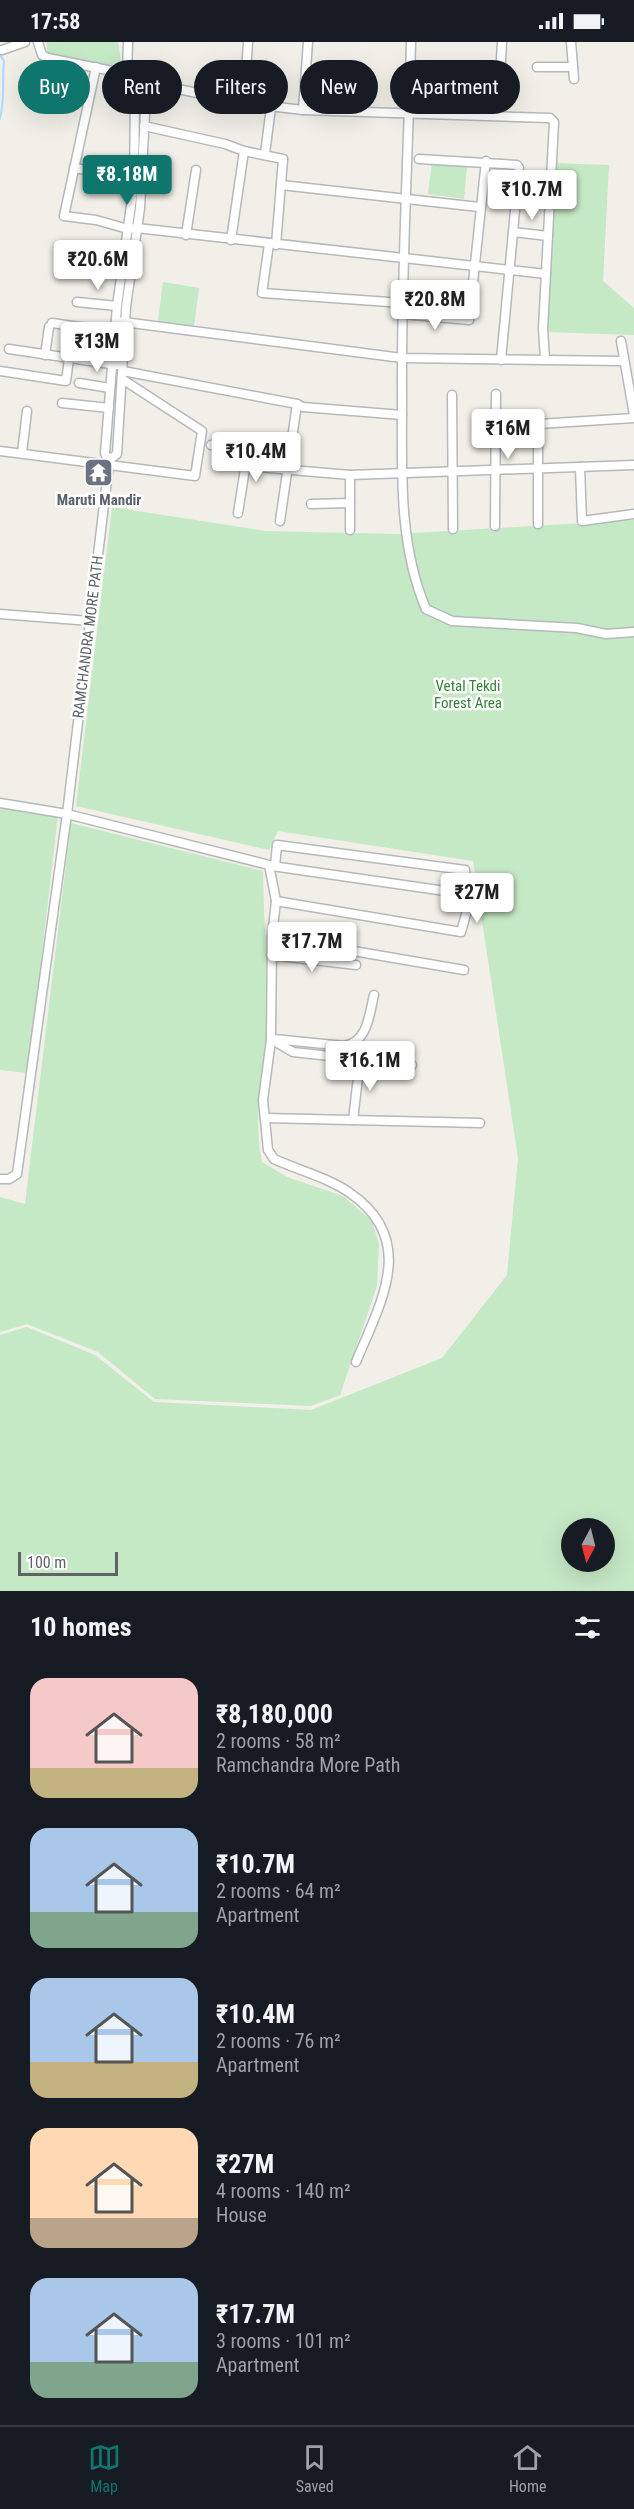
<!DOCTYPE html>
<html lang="en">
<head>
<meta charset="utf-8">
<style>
  :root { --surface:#171b24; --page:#20242c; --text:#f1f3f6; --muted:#9ea1a6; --line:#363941; --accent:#0f766e }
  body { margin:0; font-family:"Roboto Condensed",sans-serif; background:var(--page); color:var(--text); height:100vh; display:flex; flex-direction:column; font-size:22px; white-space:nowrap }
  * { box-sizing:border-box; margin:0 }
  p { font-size:20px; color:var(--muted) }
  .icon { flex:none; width:33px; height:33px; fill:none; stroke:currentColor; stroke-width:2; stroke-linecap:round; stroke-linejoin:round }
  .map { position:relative; height:1549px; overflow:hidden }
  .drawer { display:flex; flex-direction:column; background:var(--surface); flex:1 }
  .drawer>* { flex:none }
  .top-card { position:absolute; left:18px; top:18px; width:598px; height:54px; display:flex; gap:12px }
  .needle { width:39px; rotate:187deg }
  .fabs { position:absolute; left:561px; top:1476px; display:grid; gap:12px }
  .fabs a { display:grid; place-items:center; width:54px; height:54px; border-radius:50%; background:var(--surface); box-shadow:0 6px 24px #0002; font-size:30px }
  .scale { position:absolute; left:18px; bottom:15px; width:100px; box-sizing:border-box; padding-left:6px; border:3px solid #5f6368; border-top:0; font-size:16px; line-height:21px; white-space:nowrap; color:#5f6368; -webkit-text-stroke:4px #fff; paint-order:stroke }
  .price { position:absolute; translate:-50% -51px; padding:0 14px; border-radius:6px; background:#fff; color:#222; font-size:20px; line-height:39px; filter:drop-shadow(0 2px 3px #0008) }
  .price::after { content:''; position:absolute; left:50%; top:36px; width:18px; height:14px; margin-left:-9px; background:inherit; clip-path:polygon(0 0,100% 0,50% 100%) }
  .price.selected { background:var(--accent); color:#fff }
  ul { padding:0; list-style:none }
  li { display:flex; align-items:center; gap:18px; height:150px; padding:0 30px }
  li span { display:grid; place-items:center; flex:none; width:168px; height:120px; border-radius:18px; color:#555 }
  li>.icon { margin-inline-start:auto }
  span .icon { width:72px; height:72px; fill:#fffc; stroke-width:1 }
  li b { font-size:26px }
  h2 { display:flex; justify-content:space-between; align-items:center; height:72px; padding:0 30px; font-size:26px }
  .tag { padding:0 21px; border-radius:27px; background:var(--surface); box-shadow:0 6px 24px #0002; font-size:21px; line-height:54px }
  .tag.selected { background:var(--accent); color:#fff }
  .status { display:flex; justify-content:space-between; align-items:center; height:42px; padding:0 30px; background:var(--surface); direction:ltr }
  .status svg { height:16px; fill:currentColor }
  .menu { display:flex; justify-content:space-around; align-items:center; height:84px; border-top:2px solid var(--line); background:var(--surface); font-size:16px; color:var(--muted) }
  .menu a { display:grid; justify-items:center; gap:3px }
  .menu .selected { color:var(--accent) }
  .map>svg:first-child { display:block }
  .green { fill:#c5e8c5; fill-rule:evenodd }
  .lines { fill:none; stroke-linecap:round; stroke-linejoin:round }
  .stream { stroke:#aadaff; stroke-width:2 }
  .minor-casing { stroke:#b5b8bc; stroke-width:11 }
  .minor { stroke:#fff; stroke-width:8 }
  .labels { text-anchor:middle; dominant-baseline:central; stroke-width:5; stroke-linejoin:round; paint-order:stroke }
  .worship-label { font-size:15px; font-weight:bold; fill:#5b616d; stroke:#fff }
  .street-label { font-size:15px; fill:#5f6368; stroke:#fff }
  .park-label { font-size:15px; fill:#348238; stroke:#fff }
</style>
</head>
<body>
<div class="status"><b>17:58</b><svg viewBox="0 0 49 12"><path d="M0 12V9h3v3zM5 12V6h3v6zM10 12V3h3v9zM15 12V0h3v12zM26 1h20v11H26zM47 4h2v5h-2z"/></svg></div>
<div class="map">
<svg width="634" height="1549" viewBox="0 0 634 1549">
  <rect width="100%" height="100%" fill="#f1efe8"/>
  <g class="green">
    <polygon points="46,0 118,0 122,25 48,13"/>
    <polygon points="432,120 467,124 464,157 428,152"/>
    <polygon points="556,121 609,123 603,239 634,266 634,293 545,290"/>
    <polygon points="163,240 199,246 194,284 158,279"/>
    <path d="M112,465l154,24 131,3 237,-14v1071h-634v-256l27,-8 68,28 59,47 157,8 131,-52 65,-83 11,-117 -45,-297 -195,-30 -9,19 -193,-44zM572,1486h32v34h-32z"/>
    <polygon points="0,763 58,773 28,1031 0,1028"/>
    <path d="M71,781l192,48c1,55 5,111 3,167 -2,45 -14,76 -4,124l25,15 56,19 29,25 7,23 -2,42 -37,109 -29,11 -156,-7 -57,-47 -71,-28 -27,8v-135l25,7z"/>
  </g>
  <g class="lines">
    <path class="stream" d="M0,13l4,6c-2,20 1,38 -4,58"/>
    <defs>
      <g id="minor">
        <polyline points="38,0 42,13 48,16 127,32"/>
        <path d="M411,0c-3,119 -10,237 -9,356 0,70 -4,146 24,211l26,12 125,7 29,6 28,-2"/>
        <polyline points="571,0 574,37"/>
        <polyline points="2,8 25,0"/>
        <polyline points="96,25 64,174 96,178 128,187 137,186 546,232"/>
        <polyline points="537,25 573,25"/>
        <polyline points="136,38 244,61 303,68 550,76 554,80 543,287 545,317"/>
        <polyline points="244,61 248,0"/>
        <polyline points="303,68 308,0"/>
        <polyline points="498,74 502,0"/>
        <polyline points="144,84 225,102 244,109"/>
        <polyline points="265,112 271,65"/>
        <polyline points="419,117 517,123 519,126 501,318"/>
        <polyline points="74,126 134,136"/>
        <polyline points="281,143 479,165"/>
        <polyline points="513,190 548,194"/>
        <polyline points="186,193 196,128"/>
        <polyline points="231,198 244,109 283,117 276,203"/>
        <polyline points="269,202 262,251 403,261"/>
        <polyline points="77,260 117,264"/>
        <polyline points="403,272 469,278 486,119"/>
        <polyline points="116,279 402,316 623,319"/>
        <polyline points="52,281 115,290"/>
        <polyline points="621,299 634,373"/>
        <polyline points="9,307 117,323"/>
        <polyline points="45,313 49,285"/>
        <polyline points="0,329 66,339 69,317"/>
        <polyline points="123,329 297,362"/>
        <polyline points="79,341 110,346"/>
        <polyline points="452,353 453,487"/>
        <polyline points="62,361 109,366"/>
        <polyline points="211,403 248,408 238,471"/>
        <polyline points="0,409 195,434 202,389 122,337"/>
        <polyline points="22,411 27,369"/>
        <polyline points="109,418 117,412 126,265 140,166 146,53 136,38 127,32 128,0"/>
        <polyline points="245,424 350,433 634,423"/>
        <polyline points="580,425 582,479 634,472"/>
        <polyline points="350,433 350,488"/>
        <polyline points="311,462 350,461"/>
        <polyline points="280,479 297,362 303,365 402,373"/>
        <polyline points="538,482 538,382 634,376"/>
        <polyline points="495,484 496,352"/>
        <polyline points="0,572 90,579"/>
        <path d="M0,761l67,11 202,51 7,36 -4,36 -1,103 -8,60 5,50 6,9c24,11 55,19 76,34 68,47 31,109 6,169"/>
        <polyline points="272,824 466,852"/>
        <polyline points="275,824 277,803 465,828 468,865 461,890 276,859"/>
        <polyline points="272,895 464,928"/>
        <polyline points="271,913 356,923"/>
        <polyline points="271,997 293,1010 412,1023"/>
        <path d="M274,997l70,7c24,-4 25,-31 30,-51"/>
        <polyline points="265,1076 480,1081"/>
        <polyline points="353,1078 360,1018"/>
        <polyline points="0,1137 9,1137 17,1132 67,772 109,421 105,411 117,264 134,142 135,52 140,46"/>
      </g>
    </defs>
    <use href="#minor" class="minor-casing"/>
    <use href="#minor" class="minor"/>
  </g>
  <defs>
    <symbol id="temple-square" viewBox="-11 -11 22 22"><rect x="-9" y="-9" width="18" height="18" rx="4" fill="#6b7280" stroke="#fff"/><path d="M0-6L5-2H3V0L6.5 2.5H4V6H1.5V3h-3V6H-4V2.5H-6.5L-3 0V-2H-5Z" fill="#fff"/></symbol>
  </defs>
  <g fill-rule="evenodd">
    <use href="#temple-square" x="82" y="414" width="33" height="33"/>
  </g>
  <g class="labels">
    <g class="worship-label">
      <text x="99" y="458">Maruti Mandir</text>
    </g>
    <g class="street-label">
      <text transform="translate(88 595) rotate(-83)">RAMCHANDRA MORE PATH</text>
    </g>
    <g class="park-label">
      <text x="468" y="644">Vetal Tekdi<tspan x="468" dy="17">Forest Area</tspan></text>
    </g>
  </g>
</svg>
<div class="fabs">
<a><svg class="needle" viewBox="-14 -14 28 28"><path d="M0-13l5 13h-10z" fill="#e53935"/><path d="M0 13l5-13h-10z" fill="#9ea1a6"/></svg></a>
</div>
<div class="scale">100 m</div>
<b class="price selected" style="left:127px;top:164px">₹8.18M</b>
<b class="price" style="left:532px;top:179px">₹10.7M</b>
<b class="price" style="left:98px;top:249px">₹20.6M</b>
<b class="price" style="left:435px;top:289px">₹20.8M</b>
<b class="price" style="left:97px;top:331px">₹13M</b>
<b class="price" style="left:508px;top:418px">₹16M</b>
<b class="price" style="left:256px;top:441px">₹10.4M</b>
<b class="price" style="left:477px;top:882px">₹27M</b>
<b class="price" style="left:312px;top:931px">₹17.7M</b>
<b class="price" style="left:370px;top:1050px">₹16.1M</b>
<div class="top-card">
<a class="tag selected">Buy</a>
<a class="tag">Rent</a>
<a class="tag">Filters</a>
<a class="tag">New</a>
<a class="tag">Apartment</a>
</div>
</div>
<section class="drawer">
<h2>10 homes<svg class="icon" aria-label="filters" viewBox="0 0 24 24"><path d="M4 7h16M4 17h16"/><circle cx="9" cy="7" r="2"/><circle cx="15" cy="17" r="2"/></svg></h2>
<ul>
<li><span style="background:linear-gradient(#f6c9c9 75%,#c2b280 0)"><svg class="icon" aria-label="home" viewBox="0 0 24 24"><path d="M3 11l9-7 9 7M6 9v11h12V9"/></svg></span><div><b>₹8,180,000</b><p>2 rooms · 58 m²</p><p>Ramchandra More Path</p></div></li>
<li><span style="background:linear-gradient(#a9c7e8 70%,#7fa58c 0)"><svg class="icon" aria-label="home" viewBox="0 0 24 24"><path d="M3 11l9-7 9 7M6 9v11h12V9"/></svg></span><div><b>₹10.7M</b><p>2 rooms · 64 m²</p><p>Apartment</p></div></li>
<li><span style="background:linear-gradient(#a9c7e8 70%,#c2b280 0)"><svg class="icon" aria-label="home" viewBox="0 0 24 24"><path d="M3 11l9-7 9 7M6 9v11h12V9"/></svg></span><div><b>₹10.4M</b><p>2 rooms · 76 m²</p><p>Apartment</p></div></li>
<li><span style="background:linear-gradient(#ffd9b3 75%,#b9a48a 0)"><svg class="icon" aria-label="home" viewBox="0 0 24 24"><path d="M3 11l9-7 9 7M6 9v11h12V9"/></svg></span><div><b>₹27M</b><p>4 rooms · 140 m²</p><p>House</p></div></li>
<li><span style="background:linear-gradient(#a9c7e8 70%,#7fa58c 0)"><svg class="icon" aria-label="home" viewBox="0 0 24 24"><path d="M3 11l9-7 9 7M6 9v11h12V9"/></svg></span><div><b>₹17.7M</b><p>3 rooms · 101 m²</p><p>Apartment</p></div></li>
</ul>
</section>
<nav class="menu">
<a class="selected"><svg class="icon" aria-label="map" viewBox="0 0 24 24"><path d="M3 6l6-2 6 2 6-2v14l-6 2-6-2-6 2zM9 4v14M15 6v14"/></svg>Map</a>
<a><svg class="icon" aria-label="saved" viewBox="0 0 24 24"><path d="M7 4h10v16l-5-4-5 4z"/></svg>Saved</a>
<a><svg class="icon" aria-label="home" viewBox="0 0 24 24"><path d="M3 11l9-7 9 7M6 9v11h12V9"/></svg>Home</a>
</nav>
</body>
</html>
